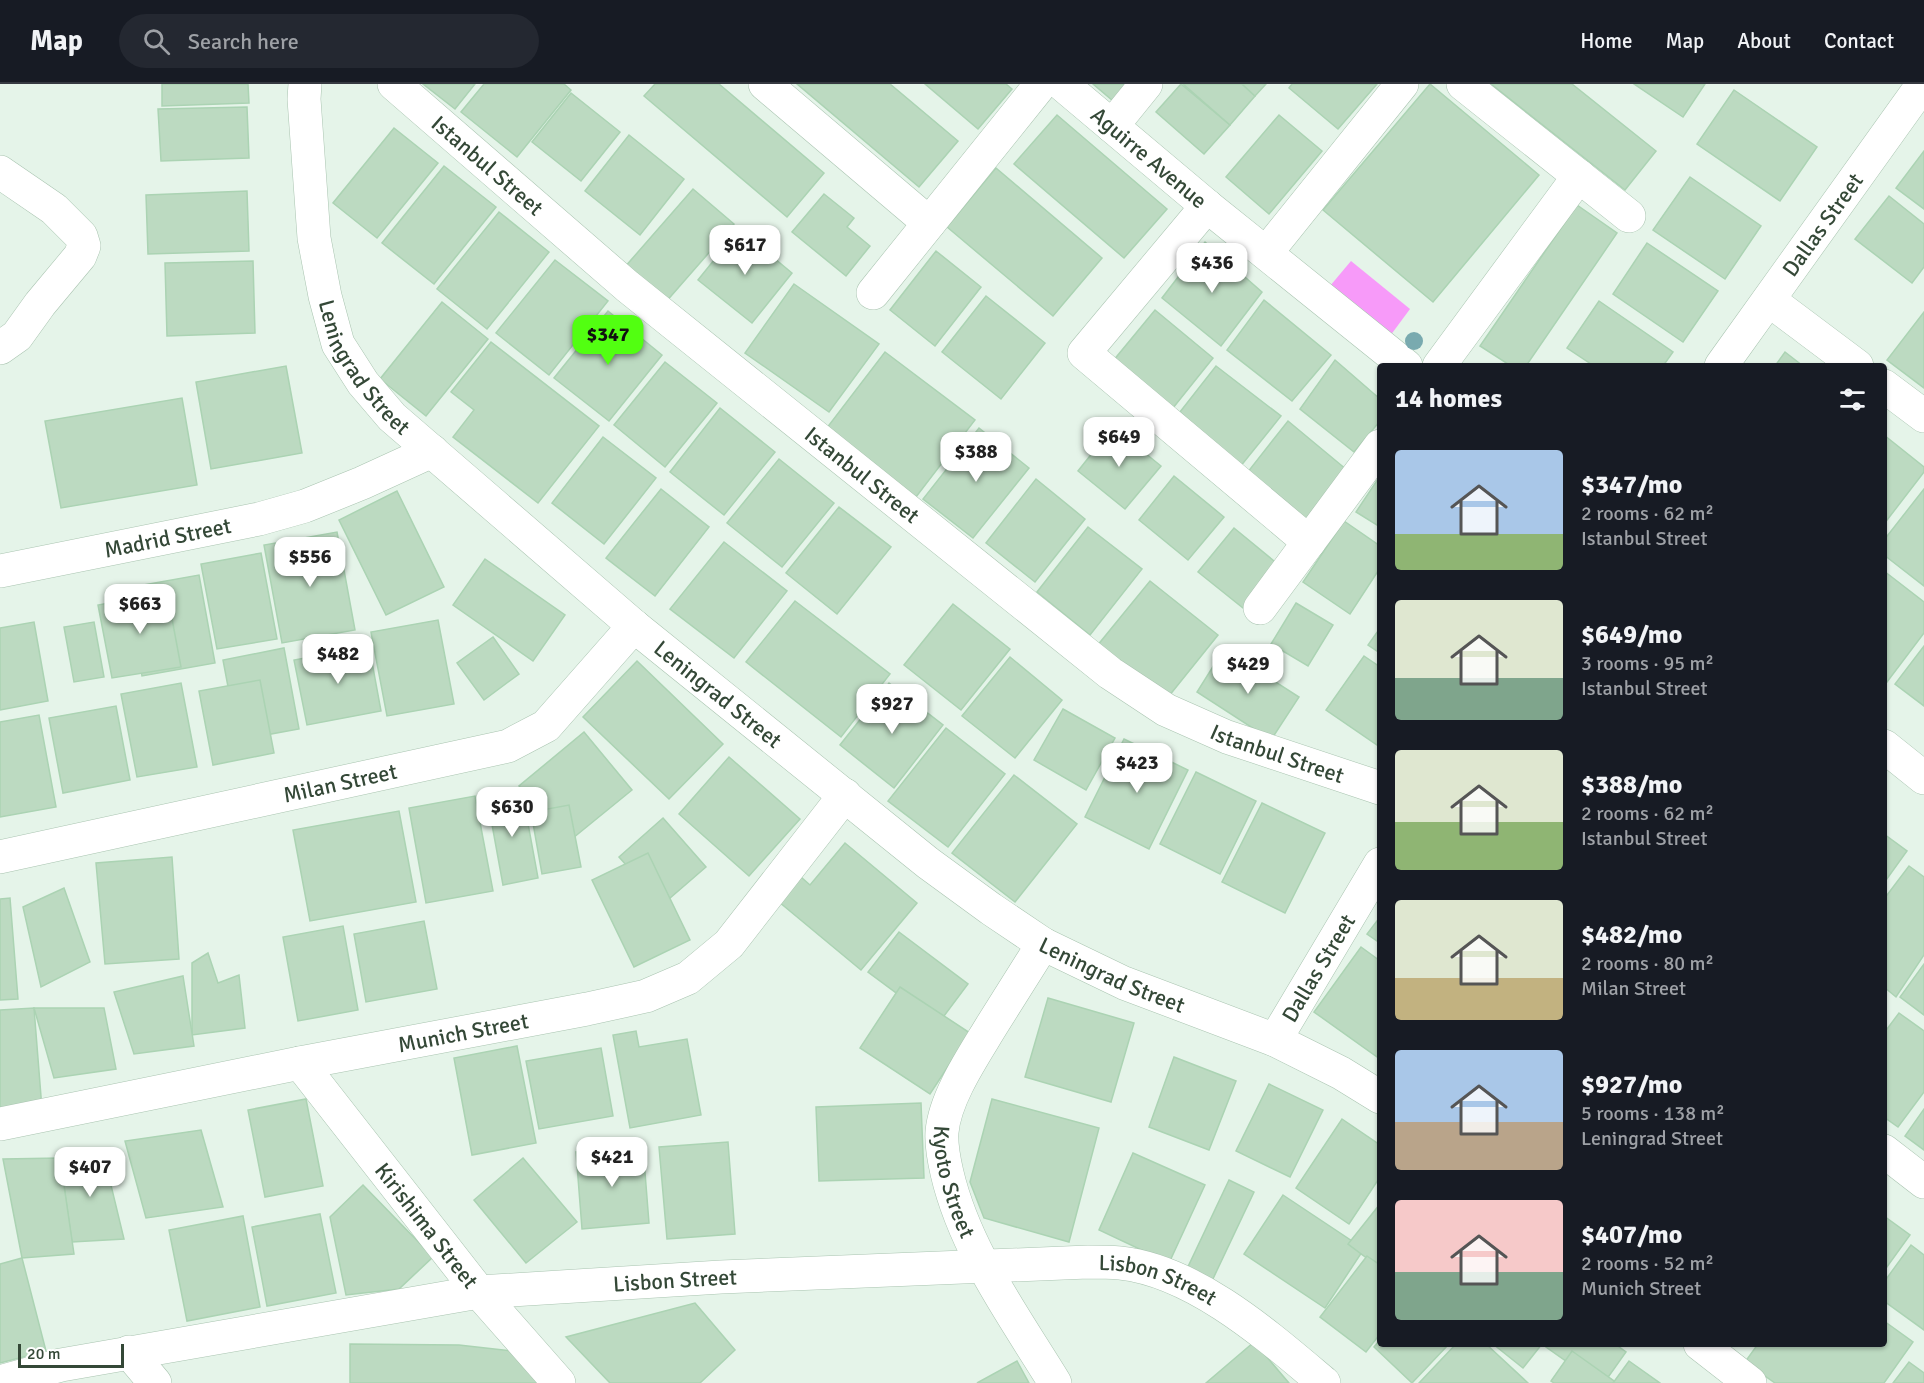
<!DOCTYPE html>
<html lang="en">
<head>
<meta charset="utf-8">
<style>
  :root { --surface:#171b24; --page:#242831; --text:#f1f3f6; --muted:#9ea1a6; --line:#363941; --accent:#52ff11 }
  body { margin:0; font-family:Signika,sans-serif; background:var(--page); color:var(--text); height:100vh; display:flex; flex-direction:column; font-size:22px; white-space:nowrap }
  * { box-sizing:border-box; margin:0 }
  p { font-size:20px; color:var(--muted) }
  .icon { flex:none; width:33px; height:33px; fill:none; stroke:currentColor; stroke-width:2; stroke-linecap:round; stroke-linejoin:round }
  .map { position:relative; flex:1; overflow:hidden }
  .side { position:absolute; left:1377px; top:279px; width:510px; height:984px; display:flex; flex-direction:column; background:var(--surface); border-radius:6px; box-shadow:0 2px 4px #0004 }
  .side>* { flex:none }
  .scale { position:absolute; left:18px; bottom:15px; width:106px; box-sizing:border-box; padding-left:6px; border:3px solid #344837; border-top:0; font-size:16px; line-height:21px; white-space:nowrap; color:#344837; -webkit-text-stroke:4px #fff; paint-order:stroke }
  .price { position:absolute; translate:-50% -51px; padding:0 14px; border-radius:12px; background:#fff; color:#222; font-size:20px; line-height:39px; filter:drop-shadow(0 2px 3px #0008) }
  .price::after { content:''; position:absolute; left:50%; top:36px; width:18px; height:14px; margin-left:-9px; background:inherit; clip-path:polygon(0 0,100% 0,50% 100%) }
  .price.selected { background:var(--accent); color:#111 }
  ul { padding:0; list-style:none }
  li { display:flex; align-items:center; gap:18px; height:150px; padding:0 18px }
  li span { display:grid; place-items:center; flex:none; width:168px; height:120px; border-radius:6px; color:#555 }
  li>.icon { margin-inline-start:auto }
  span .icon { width:72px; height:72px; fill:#fffc; stroke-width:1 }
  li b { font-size:26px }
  h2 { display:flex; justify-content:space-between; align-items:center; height:72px; padding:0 18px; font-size:26px }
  header { display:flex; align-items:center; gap:36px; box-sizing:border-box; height:84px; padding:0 30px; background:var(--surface); border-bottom:2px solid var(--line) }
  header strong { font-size:28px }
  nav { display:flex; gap:33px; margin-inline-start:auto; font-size:21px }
  .search { width:420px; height:54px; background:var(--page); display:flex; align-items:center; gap:15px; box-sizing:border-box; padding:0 21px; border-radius:33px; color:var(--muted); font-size:22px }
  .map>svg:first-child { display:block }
  .water { fill:#f79af9 }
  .building { fill:#bcdac1; stroke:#abd3b3; stroke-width:1.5 }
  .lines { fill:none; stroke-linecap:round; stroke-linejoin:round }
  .minor-casing { stroke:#a9c4b0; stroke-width:34 }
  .minor { stroke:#fff; stroke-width:33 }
  .tree { fill:#79aaaf }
  .labels { text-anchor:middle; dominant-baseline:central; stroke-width:4.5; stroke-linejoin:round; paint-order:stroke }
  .street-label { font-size:22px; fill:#344837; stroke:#fff }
</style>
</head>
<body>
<header>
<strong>Map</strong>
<div class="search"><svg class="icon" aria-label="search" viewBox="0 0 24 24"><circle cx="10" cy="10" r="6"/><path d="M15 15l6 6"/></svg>Search here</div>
<nav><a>Home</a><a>Map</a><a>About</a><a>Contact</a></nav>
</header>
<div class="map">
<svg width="1924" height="1299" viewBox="0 0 1924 1299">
  <rect width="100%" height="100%" fill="#e5f4e9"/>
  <polygon class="water" points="1351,177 1410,225 1390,252 1330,202"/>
  <g class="building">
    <polygon points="162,0 248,0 249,19 162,22"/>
    <polygon points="423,0 475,0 455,25"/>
    <polygon points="484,0 564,0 571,6 517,73 461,28"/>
    <polygon points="655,0 719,0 824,89 787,133 644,12"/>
    <polygon points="797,0 890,0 958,57 919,103"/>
    <polygon points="925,0 1006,0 1012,5 978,45"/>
    <polygon points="1093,0 1128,0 1113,17"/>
    <polygon points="1181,0 1230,41 1204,70 1156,28"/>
    <polygon points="1183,0 1242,0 1255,12 1230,41"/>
    <polygon points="1242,0 1266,0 1255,12"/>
    <polygon points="1292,0 1377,0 1338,45 1289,4"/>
    <polygon points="1430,0 1539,91 1433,218 1323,126"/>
    <polygon points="1491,0 1572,0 1656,67 1625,106"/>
    <polygon points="1634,0 1705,0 1683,33"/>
    <polygon points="1734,6 1817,63 1780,117 1697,60"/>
    <polygon points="571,9 620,48 581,97 532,58"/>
    <polygon points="247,23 249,74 161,77 158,25"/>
    <polygon points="1057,31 1167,125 1124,174 1014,80"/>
    <polygon points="1279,31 1322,67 1269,130 1226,93"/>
    <polygon points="394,44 438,79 377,154 333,119"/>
    <polygon points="629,51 684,95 640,151 585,107"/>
    <polygon points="1924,67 1924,125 1896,104"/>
    <polygon points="444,82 496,123 434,200 382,159"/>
    <polygon points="996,84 1102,174 1053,232 947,143"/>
    <polygon points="1690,93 1761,142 1725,195 1653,146"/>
    <polygon points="693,105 734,140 665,219 624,184"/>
    <polygon points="247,107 249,167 148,170 146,111"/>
    <polygon points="824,110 854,134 847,143 870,162 846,192 792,148"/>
    <polygon points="1889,112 1924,140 1924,183 1912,199 1855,155"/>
    <polygon points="1577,121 1617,149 1526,282 1511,282 1480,262"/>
    <polygon points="499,128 549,168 487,245 437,205"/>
    <polygon points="739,145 792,189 752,239 698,196"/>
    <polygon points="1205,158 1262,208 1221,262 1162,214"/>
    <polygon points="1647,159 1718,207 1683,258 1613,210"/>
    <polygon points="936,167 981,203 935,262 890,226"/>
    <polygon points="555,176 608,217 549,291 496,249"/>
    <polygon points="253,177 255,249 167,252 165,179"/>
    <polygon points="794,200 879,260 829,328 745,269"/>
    <polygon points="986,212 1045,259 1001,315 942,268"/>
    <polygon points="1264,216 1331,271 1292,317 1227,266"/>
    <polygon points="1599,217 1673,268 1663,282 1594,282 1567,264"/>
    <polygon points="442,218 488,255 426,332 380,295"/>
    <polygon points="1155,226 1213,274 1173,324 1113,277"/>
    <polygon points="608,227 662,271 609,337 554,294"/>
    <polygon points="1924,228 1924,304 1887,276"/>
    <polygon points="491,258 599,342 538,419 453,353 474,326 451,308"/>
    <polygon points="885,268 975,336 916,413 826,345"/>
    <polygon points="1785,268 1803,282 1775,282"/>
    <polygon points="1335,276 1380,315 1380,337 1354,368 1300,325"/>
    <polygon points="665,278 717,319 665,383 614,341"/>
    <polygon points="286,282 302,369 211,385 196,298"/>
    <polygon points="1216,282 1281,332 1240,383 1180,328"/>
    <polygon points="182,314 197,401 61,424 45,337"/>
    <polygon points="720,324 775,368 724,431 670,388"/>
    <polygon points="1288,337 1347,386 1306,435 1247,389"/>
    <polygon points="1113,343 1161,382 1125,425 1078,387"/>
    <polygon points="979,344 1029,384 973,454 923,415"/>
    <polygon points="1884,351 1924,383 1924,388 1884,440"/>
    <polygon points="603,353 656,394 604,460 552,419"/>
    <polygon points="779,375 834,419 782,483 727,439"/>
    <polygon points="1174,392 1224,433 1188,476 1139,436"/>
    <polygon points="1380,392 1380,443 1356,428"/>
    <polygon points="1036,395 1085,435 1035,498 986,459"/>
    <polygon points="661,405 709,443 655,512 606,474"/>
    <polygon points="1924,405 1924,502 1884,471 1884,456"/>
    <polygon points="397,407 444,503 386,531 339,436"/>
    <polygon points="839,423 891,463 837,530 786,489"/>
    <polygon points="1344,437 1380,462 1380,484 1350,530 1303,498"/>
    <polygon points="1088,443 1142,485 1090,551 1037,508"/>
    <polygon points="1234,444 1279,481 1243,524 1198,488"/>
    <polygon points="337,448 355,546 282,559 264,461"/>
    <polygon points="724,458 787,507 734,574 670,525"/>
    <polygon points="261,469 277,555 217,565 201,480"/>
    <polygon points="485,475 565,531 533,577 453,521"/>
    <polygon points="1884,487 1924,518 1924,549 1887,598 1884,596"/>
    <polygon points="199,491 215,579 142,592 126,504"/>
    <polygon points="1150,497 1218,551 1165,617 1097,562"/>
    <polygon points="167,508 181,583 112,594 98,521"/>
    <polygon points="795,517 890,590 841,653 746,578"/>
    <polygon points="1296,519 1333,541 1308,582 1271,560"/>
    <polygon points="953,520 1010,565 961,626 904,581"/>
    <polygon points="438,536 454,620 387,632 371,548"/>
    <polygon points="34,538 48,617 0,626 0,544"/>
    <polygon points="94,538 104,593 74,598 64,543"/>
    <polygon points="1380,544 1380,569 1368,561"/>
    <polygon points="493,553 519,590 484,616 457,579"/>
    <polygon points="369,562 381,627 307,641 294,576"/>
    <polygon points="1924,562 1924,622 1895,600"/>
    <polygon points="284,564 299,645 238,656 223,576"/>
    <polygon points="1224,565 1299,613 1271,656 1197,608"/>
    <polygon points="1364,572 1380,583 1380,663 1326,626"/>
    <polygon points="1010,573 1062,616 1015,674 962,632"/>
    <polygon points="637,577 723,660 669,715 583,633"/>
    <polygon points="260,596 274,669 213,681 199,607"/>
    <polygon points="181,599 197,683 137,693 121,610"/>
    <polygon points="889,599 943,641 894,704 840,661"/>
    <polygon points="116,622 130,696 63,709 49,634"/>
    <polygon points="1063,625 1115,654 1086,706 1034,676"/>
    <polygon points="39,631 56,723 0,733 0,638"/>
    <polygon points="946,644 1005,690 948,763 888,717"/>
    <polygon points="584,648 632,706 562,763 519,702"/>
    <polygon points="1124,655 1188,686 1149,765 1085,733"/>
    <polygon points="729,673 800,735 749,792 679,730"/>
    <polygon points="1196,688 1256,717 1220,790 1160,760"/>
    <polygon points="1014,691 1077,740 1015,818 952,769"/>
    <polygon points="522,707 538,794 503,801 487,713"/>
    <polygon points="475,712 493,807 426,819 409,724"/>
    <polygon points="1262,719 1325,749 1285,829 1222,798"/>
    <polygon points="569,721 581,783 542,790 531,728"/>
    <polygon points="399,727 416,818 310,837 293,746"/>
    <polygon points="663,734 706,783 662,821 619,773"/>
    <polygon points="1884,750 1907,767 1884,799"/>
    <polygon points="845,759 917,819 861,886 779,818 801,793 810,801"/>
    <polygon points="648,769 690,856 634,883 592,796"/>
    <polygon points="172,773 179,875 105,880 96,779"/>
    <polygon points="1909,782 1924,793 1924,871 1896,913 1884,903 1884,815"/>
    <polygon points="64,804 90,878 41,903 23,823"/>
    <polygon points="10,814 18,915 0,916 0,815"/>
    <polygon points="1380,833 1380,859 1367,850"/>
    <polygon points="424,837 437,905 366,918 354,850"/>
    <polygon points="343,842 358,926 298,937 283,853"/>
    <polygon points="899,848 968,900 938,940 868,888"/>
    <polygon points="1361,863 1380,877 1380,975 1314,928"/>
    <polygon points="208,869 218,899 239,891 245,944 192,951 192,879"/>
    <polygon points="1924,880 1924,931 1900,913"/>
    <polygon points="183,892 194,962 134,970 114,908"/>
    <polygon points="900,903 970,949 930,1010 860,964"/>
    <polygon points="1048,914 1134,939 1111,1018 1025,993"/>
    <polygon points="34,924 42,1025 0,1028 0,926"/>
    <polygon points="34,924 104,924 116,985 54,994"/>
    <polygon points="1899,929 1924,947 1924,1008 1898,1043 1884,1033 1884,949"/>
    <polygon points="636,947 639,963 687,955 701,1031 630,1044 613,951"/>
    <polygon points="517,962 536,1059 472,1071 454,974"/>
    <polygon points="601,964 613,1032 539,1045 526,977"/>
    <polygon points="1174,973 1236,997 1209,1066 1149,1043"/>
    <polygon points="1269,1000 1323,1026 1290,1093 1236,1067"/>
    <polygon points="306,1015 323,1102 265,1113 248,1026"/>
    <polygon points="992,1015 1099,1044 1069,1158 984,1134 970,1098"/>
    <polygon points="921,1019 924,1094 819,1097 816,1023"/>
    <polygon points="1924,1025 1924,1066 1905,1052"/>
    <polygon points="1342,1035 1380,1061 1380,1093 1349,1140 1296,1104"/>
    <polygon points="201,1046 223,1123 146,1134 125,1057"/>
    <polygon points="728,1058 735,1150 667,1155 659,1063"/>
    <polygon points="643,1063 649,1139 582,1145 576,1068"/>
    <polygon points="102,1064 124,1155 72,1158 60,1074"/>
    <polygon points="1133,1069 1205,1101 1169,1179 1099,1146"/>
    <polygon points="60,1074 74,1170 22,1174 3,1075"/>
    <polygon points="523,1074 577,1138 526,1179 474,1116"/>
    <polygon points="1229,1096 1254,1108 1211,1199 1186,1187"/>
    <polygon points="363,1101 433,1173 399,1205 346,1211 330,1133"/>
    <polygon points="1283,1111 1364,1165 1325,1224 1244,1170"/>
    <polygon points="1380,1120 1380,1184 1348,1160"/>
    <polygon points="320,1130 336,1209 267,1222 252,1143"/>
    <polygon points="243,1132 260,1223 187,1237 169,1146"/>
    <polygon points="1884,1132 1910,1151 1884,1187"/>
    <polygon points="1911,1161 1924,1171 1924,1246 1884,1217 1884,1198"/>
    <polygon points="1367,1172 1380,1181 1380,1250 1366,1268 1320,1233"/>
    <polygon points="22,1174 46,1267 0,1279 0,1180"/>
    <polygon points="695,1219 735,1266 700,1299 610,1299 566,1253"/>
    <polygon points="1884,1237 1913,1258 1884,1299 1775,1299 1745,1278 1758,1260 1884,1260"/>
    <polygon points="1380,1256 1380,1260 1449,1260 1412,1299 1374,1263"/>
    <polygon points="1254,1258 1289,1299 1206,1299"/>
    <polygon points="350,1260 459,1261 512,1267 541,1299 350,1299"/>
    <polygon points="1456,1260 1486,1260 1528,1299 1419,1299"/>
    <polygon points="1493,1260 1542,1260 1523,1284"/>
    <polygon points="1548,1260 1615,1260 1626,1268 1604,1299 1597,1299 1546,1263"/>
    <polygon points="1572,1267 1617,1299 1554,1299 1551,1297"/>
    <polygon points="1017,1277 1029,1299 977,1299"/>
    <polygon points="1629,1277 1660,1299 1613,1299"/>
    <polygon points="1909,1278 1924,1289 1924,1299 1893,1299"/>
  </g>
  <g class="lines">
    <defs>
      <g id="minor">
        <path id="s1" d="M305,0l-1,15 10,139 11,58 13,48 25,39 29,34 242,209 294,237 63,46 52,35 81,39 151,57 66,33 39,24"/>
        <path id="s2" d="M394,0l233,202 483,387 56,37 61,27 153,51"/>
        <polyline points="765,0 929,139"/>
        <path id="s3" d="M1062,0l145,122 199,160"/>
        <polyline points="1463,0 1629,132"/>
        <polyline points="1112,42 1146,0"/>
        <polyline points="0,88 54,125 81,152 84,162 80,172 40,220 17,252 0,264"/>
        <polyline points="1207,122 1084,269 1309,458"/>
        <polyline points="1266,169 1402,0"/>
        <polyline points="873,209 1041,0"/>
        <polyline points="1769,216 1857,282"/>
        <polyline points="1439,282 1579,92"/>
        <path id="s4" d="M1721,282l202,-282"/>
        <polyline points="1884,302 1924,332"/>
        <path id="s5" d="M0,487l259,-52 46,-13 57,-23 70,-32"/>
        <polyline points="1260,524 1380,362"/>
        <polyline points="1884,662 1924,694"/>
        <path id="s6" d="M0,773l508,-111 38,-20 88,-100"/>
        <path id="s7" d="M1043,860c-17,27 -34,54 -51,81 -18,30 -47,72 -50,107 -1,13 2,28 5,41 18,77 67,143 108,210"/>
        <path id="s8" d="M1275,956l105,-176"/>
        <path id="s9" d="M300,979l179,229 80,91"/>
        <path id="s10" d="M0,1040l300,-61 287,-54 59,-13 42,-18 41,-34 116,-149"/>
        <polyline points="1884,1067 1924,1098"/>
        <polyline points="1700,1260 1750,1299"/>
        <polyline points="129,1268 155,1299"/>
        <path id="s11" d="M0,1298l61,-17 418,-73 242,-15 367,-15c10,0 21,0 32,1 75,8 148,73 204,120"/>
      </g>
    </defs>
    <use href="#minor" class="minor-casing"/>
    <use href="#minor" class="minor"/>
  </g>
  <circle class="tree" cx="1414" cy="257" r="9"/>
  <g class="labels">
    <g class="street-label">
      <text stroke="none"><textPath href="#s3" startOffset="114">Aguirre Avenue</textPath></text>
      <text stroke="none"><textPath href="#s2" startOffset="124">Istanbul Street</textPath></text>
      <text stroke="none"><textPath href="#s4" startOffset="174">Dallas Street</textPath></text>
      <text stroke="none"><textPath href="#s1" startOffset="296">Leningrad Street</textPath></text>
      <text stroke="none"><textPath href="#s2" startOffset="610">Istanbul Street</textPath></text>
      <text stroke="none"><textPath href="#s5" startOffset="171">Madrid Street</textPath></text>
      <text stroke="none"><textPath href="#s1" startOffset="782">Leningrad Street</textPath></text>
      <text stroke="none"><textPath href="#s2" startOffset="1114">Istanbul Street</textPath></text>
      <text stroke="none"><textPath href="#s6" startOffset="348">Milan Street</textPath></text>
      <text stroke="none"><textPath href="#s8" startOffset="84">Dallas Street</textPath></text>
      <text stroke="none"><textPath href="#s1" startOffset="1268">Leningrad Street</textPath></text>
      <text stroke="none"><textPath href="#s10" startOffset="472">Munich Street</textPath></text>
      <text stroke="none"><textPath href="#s7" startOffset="266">Kyoto Street</textPath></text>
      <text stroke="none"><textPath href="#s9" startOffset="206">Kirishima Street</textPath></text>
      <text stroke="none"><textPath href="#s11" startOffset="684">Lisbon Street</textPath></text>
      <text stroke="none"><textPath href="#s11" startOffset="1170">Lisbon Street</textPath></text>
    </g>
  </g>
</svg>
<div class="scale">20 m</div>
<b class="price" style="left:745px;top:192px">$617</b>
<b class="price" style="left:1212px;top:210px">$436</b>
<b class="price selected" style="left:608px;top:282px">$347</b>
<b class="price" style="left:1119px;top:384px">$649</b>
<b class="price" style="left:976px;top:399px">$388</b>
<b class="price" style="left:310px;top:504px">$556</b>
<b class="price" style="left:140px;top:551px">$663</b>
<b class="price" style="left:338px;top:601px">$482</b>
<b class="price" style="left:1248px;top:611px">$429</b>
<b class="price" style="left:892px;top:651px">$927</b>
<b class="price" style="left:1137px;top:710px">$423</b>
<b class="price" style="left:512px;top:754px">$630</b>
<b class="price" style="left:612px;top:1104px">$421</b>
<b class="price" style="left:90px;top:1114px">$407</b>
<section class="side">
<h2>14 homes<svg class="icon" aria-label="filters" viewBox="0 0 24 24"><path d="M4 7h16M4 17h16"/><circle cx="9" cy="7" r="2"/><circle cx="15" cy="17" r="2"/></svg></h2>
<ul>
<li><span style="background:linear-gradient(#a9c7e8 70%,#8fb573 0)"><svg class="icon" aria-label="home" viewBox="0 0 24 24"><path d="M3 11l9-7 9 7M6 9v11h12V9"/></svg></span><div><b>$347/mo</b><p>2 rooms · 62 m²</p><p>Istanbul Street</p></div></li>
<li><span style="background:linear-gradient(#dfe7d0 65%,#7fa58c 0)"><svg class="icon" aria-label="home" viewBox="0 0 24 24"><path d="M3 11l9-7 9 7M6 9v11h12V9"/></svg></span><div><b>$649/mo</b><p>3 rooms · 95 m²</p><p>Istanbul Street</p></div></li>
<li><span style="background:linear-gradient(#dfe7d0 60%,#8fb573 0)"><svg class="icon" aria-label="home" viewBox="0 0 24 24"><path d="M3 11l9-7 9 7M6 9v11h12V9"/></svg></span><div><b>$388/mo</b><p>2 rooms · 62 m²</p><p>Istanbul Street</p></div></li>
<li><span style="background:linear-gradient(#dfe7d0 65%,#c2b280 0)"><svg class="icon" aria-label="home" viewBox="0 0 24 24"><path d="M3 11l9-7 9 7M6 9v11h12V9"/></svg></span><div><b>$482/mo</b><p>2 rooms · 80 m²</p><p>Milan Street</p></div></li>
<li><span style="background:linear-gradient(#a9c7e8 60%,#b9a48a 0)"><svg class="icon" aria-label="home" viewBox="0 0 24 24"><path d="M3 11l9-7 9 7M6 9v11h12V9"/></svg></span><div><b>$927/mo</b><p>5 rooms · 138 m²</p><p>Leningrad Street</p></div></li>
<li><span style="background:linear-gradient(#f6c9c9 60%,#7fa58c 0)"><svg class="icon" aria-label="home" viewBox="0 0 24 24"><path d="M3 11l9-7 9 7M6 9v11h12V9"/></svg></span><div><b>$407/mo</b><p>2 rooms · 52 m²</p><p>Munich Street</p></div></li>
</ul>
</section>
</div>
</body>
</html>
